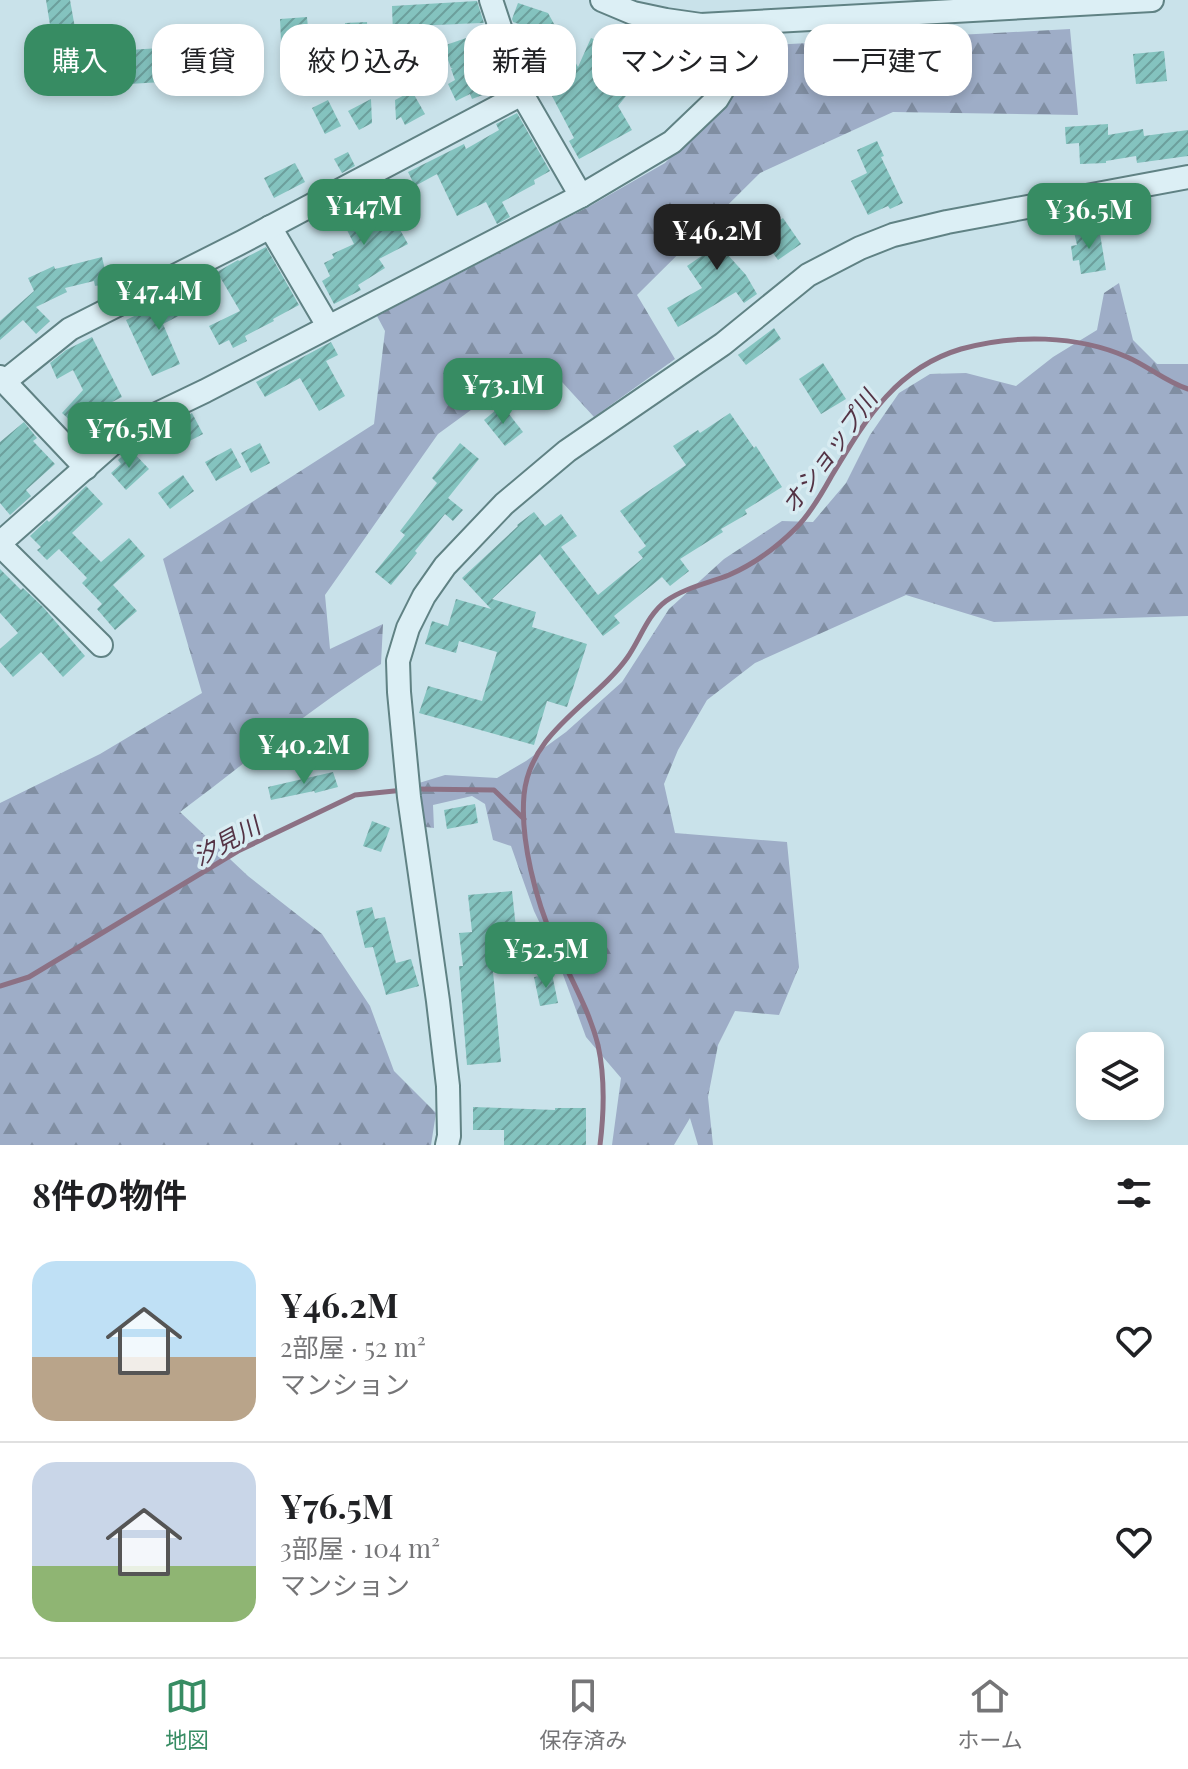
<!DOCTYPE html>
<html lang="ja">
<head>
<meta charset="utf-8">
<style>
  :root { --surface:#fff; --page:#f2f2f2; --text:#202124; --muted:#757577; --line:#e0e0e0; --accent:#378c63 }
  body { margin:0; font-family:"Playfair Display","Noto Sans JP",serif; background:var(--page); color:var(--text); height:100vh; display:flex; flex-direction:column; font-size:30px; white-space:nowrap }
  * { box-sizing:border-box; margin:0 }
  p { font-size:26px; color:var(--muted) }
  .icon { flex:none; width:44px; height:44px; fill:none; stroke:currentColor; stroke-width:2; stroke-linecap:round; stroke-linejoin:round }
  .map { position:relative; height:1145px; overflow:hidden }
  .drawer { display:flex; flex-direction:column; background:var(--surface); flex:1 }
  .drawer>* { flex:none }
  .top-card { position:absolute; left:24px; top:24px; width:1140px; height:72px; display:flex; gap:16px }
  .buttons { position:absolute; left:1076px; top:1032px; display:grid; gap:16px }
  .buttons a { display:grid; place-items:center; width:88px; height:88px; border-radius:16px; background:var(--surface); box-shadow:0 4px 12px #0003; font-size:40px }
  .price { position:absolute; translate:-50% -68px; padding:0 18px; border-radius:16px; background:var(--accent); color:#fff; font-size:26px; line-height:52px; filter:drop-shadow(0 2px 4px #0008) }
  .price::after { content:''; position:absolute; left:50%; top:48px; width:24px; height:18px; margin-left:-12px; background:inherit; clip-path:polygon(0 0,100% 0,50% 100%) }
  .price.selected { background:#222; color:#fff }
  ul { padding:0; list-style:none }
  li { display:flex; align-items:center; gap:24px; height:200px; padding:0 32px }
  li+li { border-top:2px solid var(--line) }
  li span { display:grid; place-items:center; flex:none; width:224px; height:160px; border-radius:24px; color:#555 }
  li>.icon { margin-inline-start:auto }
  span .icon { width:96px; height:96px; fill:#fffc; stroke-width:1 }
  li b { font-size:34px }
  h2 { display:flex; justify-content:space-between; align-items:center; height:96px; padding:0 32px; font-size:34px }
  .chip { padding:0 28px; border-radius:24px; background:var(--surface); box-shadow:0 4px 12px #0003; font-size:28px; line-height:72px }
  .chip.selected { background:var(--accent); color:#fff }
  .menu { display:flex; justify-content:space-around; align-items:center; height:112px; border-top:2px solid var(--line); background:var(--surface); font-size:22px; color:var(--muted) }
  .menu a { display:grid; justify-items:center; gap:4px }
  .menu .selected { color:var(--accent) }
  .map>svg:first-child { display:block }
  .forest { fill:url(#forest-firs) }
  .lines { fill:none; stroke-linecap:round; stroke-linejoin:round }
  .stream { stroke:#8c7184; stroke-width:5 }
  .building { fill:url(#building-hatch) }
  .minor-casing { stroke:#608284; stroke-width:26 }
  .minor { stroke:#dceff5; stroke-width:22 }
  .labels { text-anchor:middle; dominant-baseline:central; stroke-width:7; stroke-linejoin:round; paint-order:stroke }
  .water-label { font-size:24px; font-style:italic; fill:#543345; stroke:#d8ecf2 }
</style>
</head>
<body>
<div class="map">
<svg width="1188" height="1145" viewBox="0 0 1188 1145">
  <defs>
    <pattern id="forest-firs" width="22" height="20" patternUnits="userSpaceOnUse" patternTransform="scale(2)"><rect width="22" height="20" fill="#9eadc7"/><path d="M5 1l3.5 6h-7zM16 11l3.5 6h-7z" fill="#808ea2"/></pattern>
    <pattern id="building-hatch" width="6" height="6" patternUnits="userSpaceOnUse" patternTransform="scale(2)"><rect width="6" height="6" fill="#84c3bf"/><path d="M-1 1l2-2M0 6l6-6M5 7l2-2" fill="none" stroke="#6c9f9c"/></pattern>
  </defs>
  <rect width="100%" height="100%" fill="#c9e2ea"/>
  <g class="forest">
    <path d="M1070,29l8,86 -185,-3 -133,61 -123,122 38,64 -81,58 -53,-58 -103,75 -113,161 5,54 53,-25 -2,40c-70,44 -134,98 -201,148l68,64 74,58 48,72 24,65 42,42 -5,32h-431v-342l100,-49 102,-61 -39,-134 211,-135 11,-93 -8,-15 213,-110 75,-43 54,-57 36,-60z"/>
    <polygon points="1119,283 1133,340 1157,364 1188,364 1188,616 994,622 906,595 755,663 707,700 678,750 664,784 675,833 787,842 799,967 779,1015 735,1011 718,1045 708,1097 713,1145 698,1145 690,1118 674,1145 612,1145 621,1078 586,1037 558,961 534,911 511,846 493,840 485,804 472,796 433,805 434,828 426,827 419,783 445,775 497,778 526,761 566,732 622,682 669,609 724,559 782,521 813,522 846,483 870,435 899,393 930,374 966,373 1016,386 1053,357 1097,330 1104,293"/>
  </g>
  <g class="lines">
    <g class="stream">
      <polyline points="414,789 494,790 524,819"/>
      <polyline points="0,986 29,977 238,851 355,795 404,790"/>
      <path d="M600,1145c4,-32 5,-68 -2,-100 -9,-36 -29,-69 -44,-104 -18,-40 -34,-101 -30,-146 6,-64 70,-91 103,-137 13,-18 20,-43 39,-57 18,-13 43,-18 63,-26 25,-11 48,-28 67,-47 14,-14 25,-33 35,-51 34,-56 63,-108 130,-128 53,-15 116,-14 166,8 21,9 39,25 61,32"/>
    </g>
  </g>
  <g class="building">
    <polygon points="46,0 70,0 75,28 51,31"/>
    <polygon points="477,1 484,23 407,26 408,34 393,35 392,6"/>
    <polygon points="518,3 548,13 578,67 591,38 621,50 649,73 641,83 638,81 618,106 632,130 579,159 569,141 574,138 543,79 554,74 536,44 552,35 513,22 512,19"/>
    <polygon points="307,17 309,39 281,41 280,19"/>
    <polygon points="367,22 369,58 347,59 345,23"/>
    <polygon points="472,36 484,70 488,69 490,92 472,99 470,94 456,101 448,84 455,80 451,69 453,68 451,68 443,46"/>
    <polygon points="160,48 162,82 48,89 46,71 84,69 83,53"/>
    <polygon points="1164,51 1167,81 1136,84 1133,54"/>
    <polygon points="412,91 425,114 405,125 401,117 396,120 395,100"/>
    <polygon points="371,99 372,123 359,130 348,111"/>
    <polygon points="328,100 341,126 325,134 312,108"/>
    <polygon points="517,113 550,171 534,180 535,184 502,202 510,217 497,224 486,202 457,216 437,174 415,186 408,172 464,144 466,149 499,130 496,124"/>
    <polygon points="1108,124 1108,135 1143,129 1144,136 1188,130 1188,156 1137,163 1136,156 1106,161 1106,163 1080,164 1079,143 1066,144 1065,127"/>
    <polygon points="877,141 884,156 881,157 903,203 890,209 888,206 868,215 851,181 867,173 857,150"/>
    <polygon points="348,152 355,166 342,173 334,159"/>
    <polygon points="295,163 305,182 274,198 264,178"/>
    <polygon points="377,188 408,244 379,259 385,268 358,285 361,290 334,304 322,281 330,276 324,263 334,258 332,254 354,244 346,228 360,221 349,201"/>
    <polygon points="743,209 757,225 727,254 746,275 757,294 744,303 736,292 678,327 667,308 702,288 687,266 703,255 699,250 717,234 715,231"/>
    <polygon points="783,218 801,244 778,260 759,234"/>
    <polygon points="1099,228 1106,270 1081,274 1079,260 1073,261 1071,246 1077,245 1074,232"/>
    <polygon points="266,247 299,305 273,319 274,321 245,336 247,341 233,348 229,340 219,345 209,326 240,311 217,272 238,260 239,261"/>
    <polygon points="102,257 108,283 95,286 94,281 65,288 67,292 36,307 50,321 36,334 23,320 0,340 0,321 34,291 28,278 54,266 55,269"/>
    <polygon points="181,288 192,309 163,324 180,364 152,376 126,320 159,304 157,301"/>
    <polygon points="774,328 781,339 746,365 738,355"/>
    <polygon points="92,337 122,397 90,413 100,422 87,436 62,413 83,390 73,370 57,379 50,363 66,350"/>
    <polygon points="331,342 338,355 326,361 345,396 319,411 300,378 265,397 256,382"/>
    <polygon points="823,363 846,399 821,414 799,379"/>
    <polygon points="502,405 523,432 505,446 484,420"/>
    <polygon points="192,413 203,434 178,447 167,427"/>
    <polygon points="730,413 754,448 756,446 782,487 745,510 747,514 721,529 723,532 680,559 689,571 670,586 662,577 614,616 620,623 603,636 540,554 492,599 536,612 532,627 587,644 567,707 547,701 534,745 419,713 428,686 482,701 497,652 459,641 456,653 425,644 432,621 448,626 456,599 491,609 462,578 518,526 517,525 534,512 545,526 561,514 577,536 561,547 598,595 643,558 638,552 646,546 620,511 686,465 673,446 698,430 700,433"/>
    <polygon points="24,422 37,438 33,441 55,464 26,490 31,496 10,515 0,503 0,442"/>
    <polygon points="260,443 270,463 251,473 241,453"/>
    <polygon points="460,443 479,459 448,498 463,510 453,521 445,514 415,551 417,553 391,585 375,572 405,535 400,531 437,483 432,478"/>
    <polygon points="231,448 241,467 216,481 205,462"/>
    <polygon points="130,449 149,469 126,490 111,473 121,464 118,460"/>
    <polygon points="183,475 194,491 170,509 158,493"/>
    <polygon points="86,486 103,504 72,533 101,562 129,538 145,556 113,585 137,611 115,630 97,609 102,604 82,583 87,578 59,549 47,560 37,550 41,547 30,536 47,520 49,522"/>
    <polygon points="0,569 21,590 23,588 43,607 85,656 63,677 41,652 13,677 0,662 0,649 18,633 0,613"/>
    <polygon points="333,772 338,787 315,793 314,791 271,800 268,787"/>
    <polygon points="475,804 478,823 447,829 444,810"/>
    <polygon points="372,821 390,828 381,852 363,846"/>
    <polygon points="512,891 516,928 519,927 522,957 492,960 501,1062 467,1065 459,966 463,966 459,933 472,932 468,895"/>
    <polygon points="372,907 375,919 385,917 396,963 411,959 419,986 386,995 373,947 365,948 356,911"/>
    <polygon points="552,974 558,1003 540,1006 534,977"/>
    <polygon points="473,1107 555,1110 555,1108 586,1108 586,1145 504,1145 504,1130 473,1130"/>
  </g>
  <g class="lines">
    <defs>
      <g id="minor">
        <polyline points="491,0 522,94 581,196"/>
        <polyline points="602,0 633,13 666,20 701,25 1152,0"/>
        <polyline points="270,227 328,326"/>
        <polyline points="0,377 86,468"/>
        <polyline points="4,382 70,329 242,242 522,94"/>
        <polyline points="0,543 120,437 155,415 205,391 581,196 672,142 717,99 729,79 756,23"/>
        <polyline points="0,545 101,645"/>
        <polyline points="447,1145 449,1136 448,1086 438,1001 409,797 399,692 398,661 408,628 424,596 445,566 504,504 567,451 723,344 808,275 860,248 893,235 947,222 1188,177"/>
      </g>
    </defs>
    <use href="#minor" class="minor-casing"/>
    <use href="#minor" class="minor"/>
  </g>
  <g class="labels">
    <g class="water-label">
      <text transform="translate(828 451) rotate(-54)">オショップ川</text>
      <text transform="translate(226 840) rotate(-29)">汐見川</text>
    </g>
  </g>
</svg>
<div class="buttons">
<a><svg class="icon" aria-label="layers" viewBox="0 0 24 24"><path d="M12 4l9 5-9 5-9-5zM3 14l9 5 9-5"/></svg></a>
</div>
<b class="price" style="left:364px;top:247px">¥147M</b>
<b class="price" style="left:1089px;top:251px">¥36.5M</b>
<b class="price selected" style="left:717px;top:272px">¥46.2M</b>
<b class="price" style="left:159px;top:332px">¥47.4M</b>
<b class="price" style="left:503px;top:426px">¥73.1M</b>
<b class="price" style="left:129px;top:470px">¥76.5M</b>
<b class="price" style="left:304px;top:786px">¥40.2M</b>
<b class="price" style="left:546px;top:990px">¥52.5M</b>
<div class="top-card">
<a class="chip selected">購入</a>
<a class="chip">賃貸</a>
<a class="chip">絞り込み</a>
<a class="chip">新着</a>
<a class="chip">マンション</a>
<a class="chip">一戸建て</a>
</div>
</div>
<section class="drawer">
<h2>8件の物件<svg class="icon" aria-label="filters" viewBox="0 0 24 24"><path d="M4 7h16M4 17h16"/><circle cx="9" cy="7" r="2"/><circle cx="15" cy="17" r="2"/></svg></h2>
<ul>
<li><span style="background:linear-gradient(#bfe0f5 60%,#b9a48a 0)"><svg class="icon" aria-label="home" viewBox="0 0 24 24"><path d="M3 11l9-7 9 7M6 9v11h12V9"/></svg></span><div><b>¥46.2M</b><p>2部屋 · 52 m²</p><p>マンション</p></div><svg class="icon" aria-label="heart" viewBox="0 0 24 24"><path d="M12 20l-8-8c-3-5 5-10 8-4 3-6 11-1 8 4z"/></svg></li>
<li><span style="background:linear-gradient(#c9d6e8 65%,#8fb573 0)"><svg class="icon" aria-label="home" viewBox="0 0 24 24"><path d="M3 11l9-7 9 7M6 9v11h12V9"/></svg></span><div><b>¥76.5M</b><p>3部屋 · 104 m²</p><p>マンション</p></div><svg class="icon" aria-label="heart" viewBox="0 0 24 24"><path d="M12 20l-8-8c-3-5 5-10 8-4 3-6 11-1 8 4z"/></svg></li>
</ul>
</section>
<nav class="menu">
<a class="selected"><svg class="icon" aria-label="map" viewBox="0 0 24 24"><path d="M3 6l6-2 6 2 6-2v14l-6 2-6-2-6 2zM9 4v14M15 6v14"/></svg>地図</a>
<a><svg class="icon" aria-label="saved" viewBox="0 0 24 24"><path d="M7 4h10v16l-5-4-5 4z"/></svg>保存済み</a>
<a><svg class="icon" aria-label="home" viewBox="0 0 24 24"><path d="M3 11l9-7 9 7M6 9v11h12V9"/></svg>ホーム</a>
</nav>
</body>
</html>
